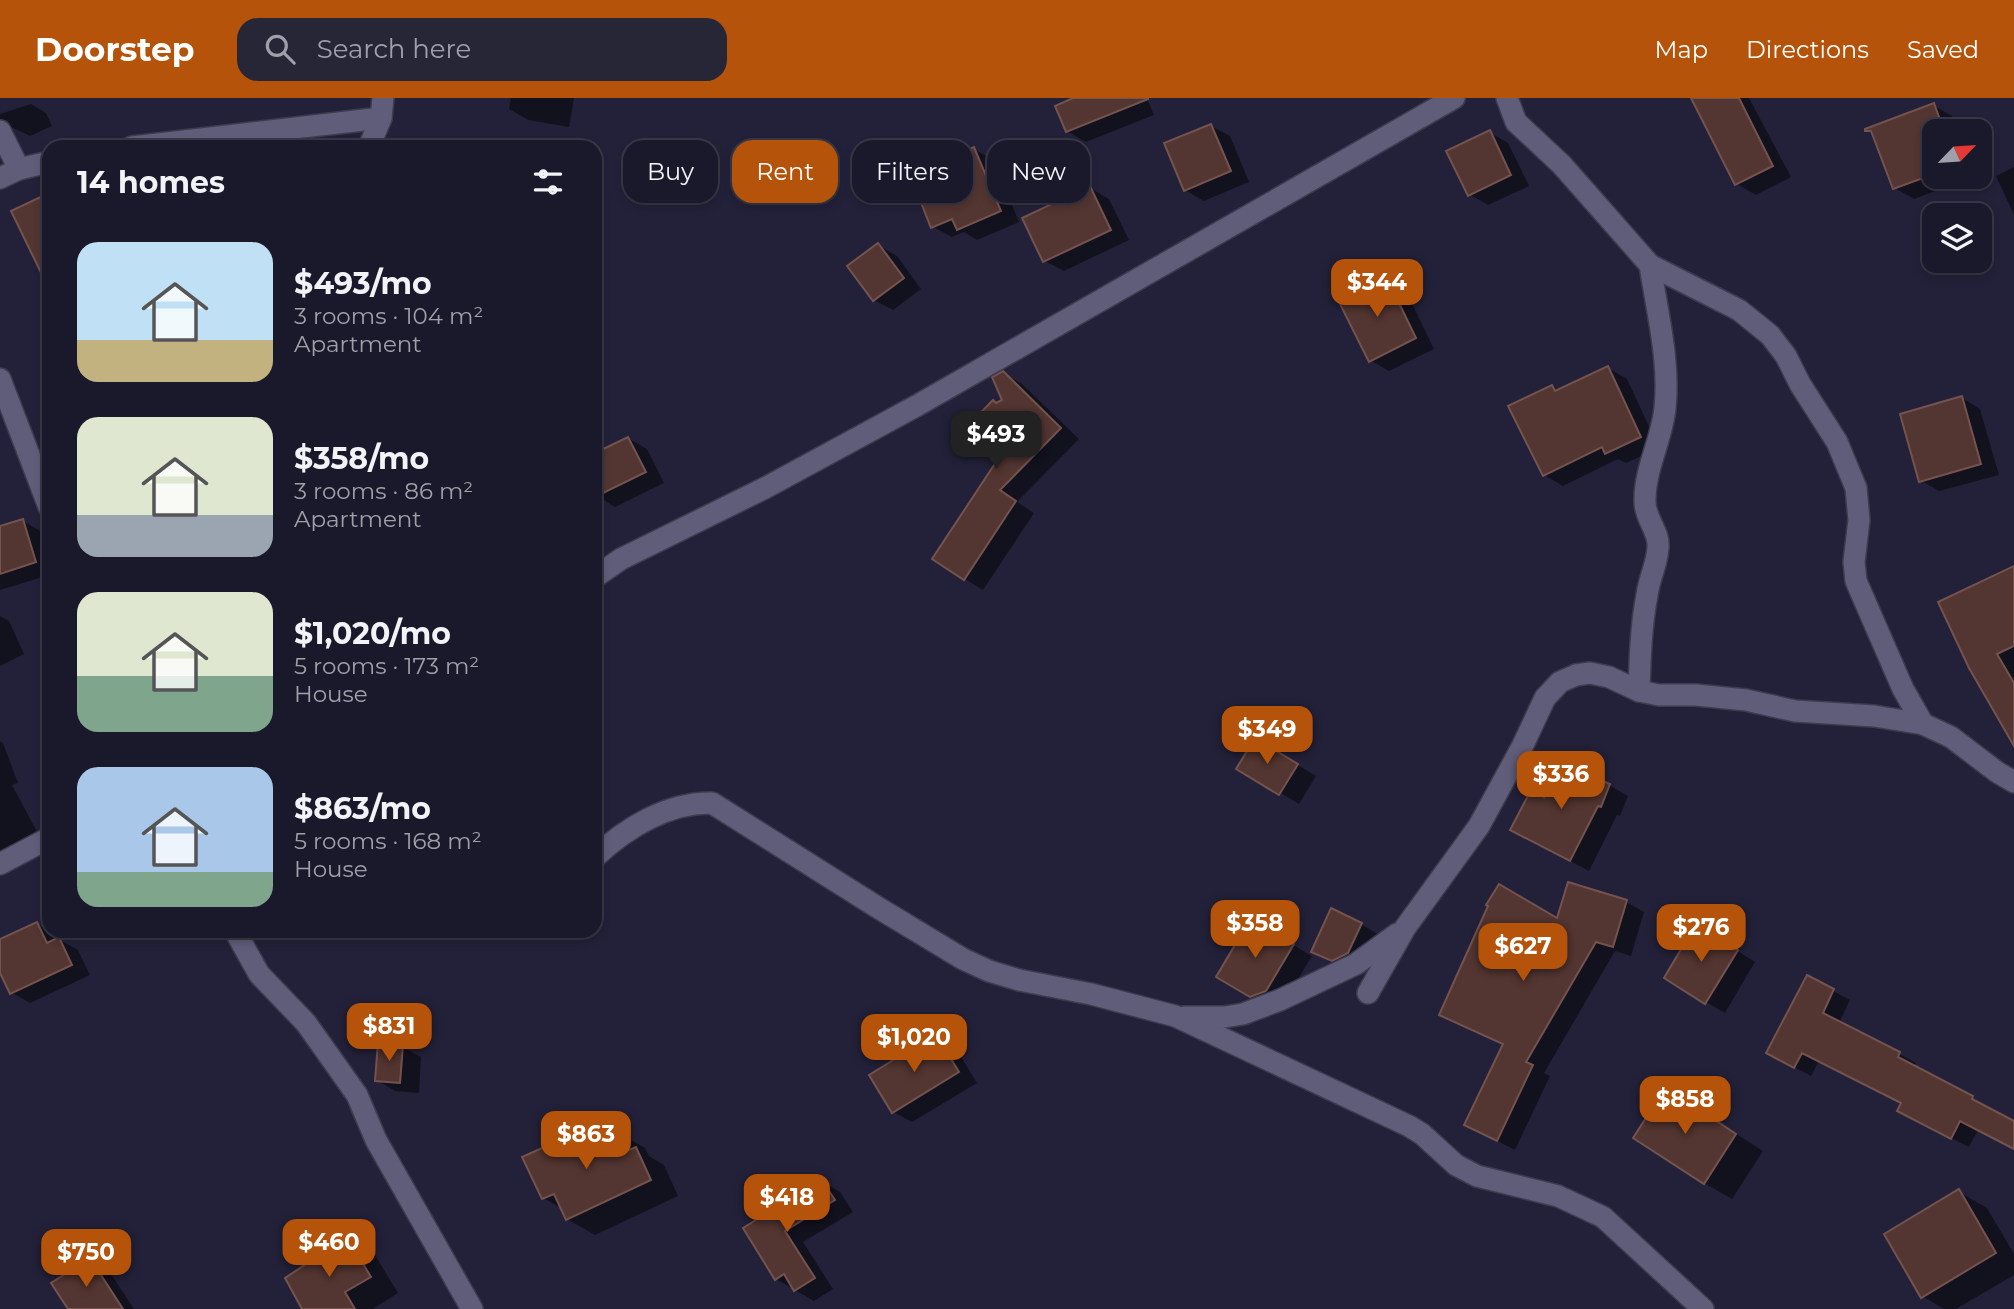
<!DOCTYPE html>
<html lang="en">
<head>
<meta charset="utf-8">
<style>
  :root { --surface:#1a192b; --page:#272637; --text:#f1f3f6; --muted:#9fa0a9; --line:#383847; --accent:#b45309 }
  body { margin:0; font-family:Montserrat,sans-serif; background:var(--page); color:var(--text); height:100vh; display:flex; flex-direction:column; font-size:26px; white-space:nowrap }
  * { box-sizing:border-box; margin:0 }
  p { font-size:23px; color:var(--muted) }
  .icon { flex:none; width:38px; height:38px; fill:none; stroke:currentColor; stroke-width:2; stroke-linecap:round; stroke-linejoin:round }
  .map { position:relative; flex:1; overflow:hidden }
  .sheet { position:absolute; left:42px; top:42px; width:560px; height:798px; display:flex; flex-direction:column; background:var(--surface); border-radius:21px; box-shadow:0 4px 10px #0003,0 0 0 2px var(--line) }
  .sheet>* { flex:none }
  .top-card { position:absolute; left:623px; top:42px; width:665px; height:63px; display:flex; gap:14px }
  .needle { width:46px; rotate:65deg }
  .buttons { position:absolute; left:1922px; top:21px; display:grid; gap:14px }
  .buttons a { display:grid; place-items:center; width:70px; height:70px; border-radius:14px; background:var(--surface); box-shadow:0 4px 10px #0003,0 0 0 2px var(--line); font-size:35px }
  .price { position:absolute; translate:-50% -60px; padding:0 16px; border-radius:14px; background:var(--accent); color:#fff; font-size:23px; line-height:46px; filter:drop-shadow(0 2px 4px #0008) }
  .price::after { content:''; position:absolute; left:50%; top:42px; width:21px; height:16px; margin-left:-10px; background:inherit; clip-path:polygon(0 0,100% 0,50% 100%) }
  .price.selected { background:#222; color:#fff }
  ul { padding:0; list-style:none }
  li { display:flex; align-items:center; gap:21px; height:175px; padding:0 35px }
  li span { display:grid; place-items:center; flex:none; width:196px; height:140px; border-radius:21px; color:#555 }
  li>.icon { margin-inline-start:auto }
  span .icon { width:84px; height:84px; fill:#fffc; stroke-width:1 }
  li b { font-size:30px }
  h2 { display:flex; justify-content:space-between; align-items:center; height:84px; padding:0 35px; font-size:30px }
  .chip { padding:0 24px; border-radius:21px; background:var(--surface); box-shadow:0 4px 10px #0003,0 0 0 2px var(--line); font-size:24px; line-height:63px }
  .chip.selected { background:var(--accent); color:#fff }
  header { display:flex; align-items:center; gap:42px; box-sizing:border-box; height:98px; padding:0 35px; background:var(--accent); color:#fff }
  header strong { font-size:33px }
  nav { display:flex; gap:38px; margin-inline-start:auto; font-size:24px }
  .search { width:490px; height:63px; background:var(--page); display:flex; align-items:center; gap:18px; box-sizing:border-box; padding:0 24px; border-radius:21px; color:var(--muted); font-size:26px }
  .map>svg:first-child { display:block }
  .shadow { fill:#0007 }
  .building { fill:#533531; stroke:#74534f; stroke-width:2 }
  .lines { fill:none; stroke-linecap:round; stroke-linejoin:round }
  .minor-casing { stroke:#3e3b4f; stroke-width:24 }
  .minor { stroke:#5f5d79; stroke-width:21 }
</style>
</head>
<body>
<header>
<strong>Doorstep</strong>
<div class="search"><svg class="icon" aria-label="search" viewBox="0 0 24 24"><circle cx="10" cy="10" r="6"/><path d="M15 15l6 6"/></svg>Search here</div>
<nav><a>Map</a><a>Directions</a><a>Saved</a></nav>
</header>
<div class="map">
<svg width="2014" height="1211" viewBox="0 0 2014 1211">
  <rect width="100%" height="100%" fill="#232139"/>
  <g class="shadow">
    <polygon points="511,0 574,0 569,29 528,22 509,11"/>
    <polygon points="1069,0 1147,0 1154,17 1086,44 1067,33"/>
    <polygon points="1693,0 1749,0 1791,79 1756,97 1737,86"/>
    <polygon points="31,6 46,15 52,28 30,38 11,29 2,41 0,53 0,16"/>
    <polygon points="1933,7 1952,18 1958,33 1934,33 1934,79 1973,79 1914,101 1895,90"/>
    <polygon points="1211,28 1230,38 1249,84 1204,103 1185,92"/>
    <polygon points="1489,34 1508,45 1529,88 1488,107 1469,96"/>
    <polygon points="954,48 966,55 974,51 993,62 1019,124 977,142 964,134 952,139 933,129 935,71"/>
    <polygon points="2014,69 2014,117 1996,78"/>
    <polygon points="1090,90 1109,101 1129,142 1064,173 1045,163"/>
    <polygon points="878,147 897,158 921,191 893,212 874,202"/>
    <polygon points="1386,180 1405,191 1434,251 1389,273 1370,262"/>
    <polygon points="1608,270 1627,281 1659,350 1626,365 1618,361 1563,388 1544,377 1552,289 1559,293"/>
    <polygon points="1003,275 1022,286 1079,341 1017,404 1034,415 983,492 965,481 1000,360 997,306 1004,303"/>
    <polygon points="1962,300 1980,311 1999,377 1939,393 1920,382"/>
    <polygon points="49,303 49,323 41,308"/>
    <polygon points="628,340 647,351 664,385 615,409 602,401 597,404 595,403 595,357"/>
    <polygon points="23,423 42,434 49,458 49,477 0,492 0,430"/>
    <polygon points="2014,470 2014,644 1970,569"/>
    <polygon points="0,518 9,523 24,556 0,568"/>
    <polygon points="1256,642 1316,678 1299,706 1239,670"/>
    <polygon points="0,643 3,645 18,685 12,687 42,743 0,757"/>
    <polygon points="1609,687 1628,698 1620,718 1617,717 1589,773 1531,742 1545,701"/>
    <polygon points="1626,804 1644,814 1631,858 1615,853 1544,975 1550,978 1515,1052 1466,1027 1504,947 1441,916 1558,822"/>
    <polygon points="1251,822 1312,858 1285,903 1270,909 1218,878"/>
    <polygon points="37,826 56,837 58,841 78,852 90,877 30,905 11,894 0,871 0,843"/>
    <polygon points="1361,826 1379,837 1352,873 1313,853"/>
    <polygon points="1715,839 1755,864 1725,915 1706,904"/>
    <polygon points="1807,879 1850,902 1839,925 1899,956 1916,965 1914,970 2014,1025 2014,1050 1978,1032 1969,1049 1916,1022 1903,1005 1819,963 1811,978 1785,964"/>
    <polygon points="936,938 955,949 977,985 912,1024 893,1014"/>
    <polygon points="402,949 421,959 419,995 395,993 377,982"/>
    <polygon points="1666,991 1763,1053 1732,1101 1704,1085"/>
    <polygon points="591,1030 606,1039 617,1034 645,1050 649,1058 664,1067 678,1098 595,1137 567,1121 563,1111 543,1100"/>
    <polygon points="821,1083 840,1094 853,1114 803,1144 833,1191 814,1203 776,1181 745,1130"/>
    <polygon points="1959,1094 1987,1110 2014,1156 2014,1177 1956,1211 1944,1211 1922,1198"/>
    <polygon points="347,1141 375,1157 398,1195 373,1211 304,1211"/>
    <polygon points="90,1162 109,1173 134,1211 70,1211"/>
  </g>
  <g class="building">
    <polygon points="1073,0 1148,0 1148,1 1066,34 1055,8"/>
    <polygon points="1691,0 1739,0 1773,68 1735,87"/>
    <polygon points="1934,5 1944,33 1934,33 1934,76 1893,91 1871,33 1865,33 1865,31"/>
    <polygon points="1211,26 1231,73 1184,93 1164,45"/>
    <polygon points="1490,32 1511,77 1468,98 1446,53"/>
    <polygon points="954,46 958,56 974,49 1001,113 957,132 952,121 931,130 911,79 933,70 928,57"/>
    <polygon points="1090,88 1111,132 1043,164 1022,120"/>
    <polygon points="49,95 49,191 11,113"/>
    <polygon points="878,145 904,180 873,203 847,168"/>
    <polygon points="1386,178 1416,240 1369,264 1338,202"/>
    <polygon points="1608,268 1641,339 1605,356 1602,349 1543,378 1508,308 1552,287 1555,293"/>
    <polygon points="1003,273 1061,330 1000,392 1016,403 964,482 932,461 998,361 966,330 993,302 996,305 1002,302 992,279"/>
    <polygon points="1962,298 1981,366 1919,384 1900,316"/>
    <polygon points="628,339 646,374 595,399 595,355"/>
    <polygon points="23,421 36,464 0,476 0,428"/>
    <polygon points="2014,468 2014,548 1997,556 2014,585 2014,648 1969,570 1938,504"/>
    <polygon points="1255,640 1298,666 1279,697 1236,671"/>
    <polygon points="1558,664 1610,686 1601,709 1598,708 1570,763 1510,732 1531,692 1544,699"/>
    <polygon points="1568,784 1627,802 1613,849 1596,844 1526,964 1533,967 1497,1043 1464,1027 1503,946 1439,917 1488,808 1486,807 1499,786 1557,820"/>
    <polygon points="1331,810 1362,825 1348,855 1332,863 1311,854"/>
    <polygon points="1251,820 1294,846 1266,893 1250,899 1216,879"/>
    <polygon points="37,824 47,845 59,839 72,867 10,896 0,875 0,841"/>
    <polygon points="1696,826 1738,852 1705,906 1664,880"/>
    <polygon points="1807,877 1834,891 1823,915 1900,954 1898,959 1973,998 1972,1001 2014,1023 2014,1051 1960,1023 1951,1041 1897,1013 1901,1005 1802,955 1794,970 1766,955"/>
    <polygon points="936,936 959,974 892,1015 869,977"/>
    <polygon points="378,944 403,947 400,985 375,983"/>
    <polygon points="1666,989 1736,1036 1704,1086 1633,1040"/>
    <polygon points="591,1028 596,1041 617,1032 626,1053 636,1049 651,1082 566,1122 554,1096 542,1101 522,1059"/>
    <polygon points="821,1081 835,1102 785,1133 815,1180 794,1193 784,1176 775,1182 743,1130"/>
    <polygon points="1959,1091 1996,1155 1921,1200 1884,1136"/>
    <polygon points="347,1139 371,1179 345,1194 355,1211 302,1211 285,1180"/>
    <polygon points="90,1160 123,1211 68,1211 51,1185"/>
  </g>
  <g class="lines">
    <defs>
      <g id="minor">
        <polyline points="1507,0 1516,24 1562,67 1650,167 1739,212 1770,237 1786,258 1800,286 1837,344 1856,390 1859,422 1854,464 1856,483 1903,591 1923,626"/>
        <polyline points="0,33 19,71"/>
        <polyline points="132,49 381,20"/>
        <polyline points="369,49 381,20 383,0"/>
        <polyline points="0,80 19,71 49,64"/>
        <polyline points="0,281 49,409"/>
        <polyline points="595,479 621,461 765,390 918,307 1454,0"/>
        <path d="M1639,593c1,-32 2,-65 8,-96 2,-16 10,-31 11,-47 2,-16 -13,-29 -13,-46 -1,-32 17,-62 20,-94 5,-47 -8,-96 -15,-143"/>
        <path d="M595,759c31,-29 73,-55 117,-54l165,104 86,52 26,12 30,9 72,14 84,22 234,110 13,8 34,31 21,11 81,20 45,21 100,92"/>
        <polyline points="0,766 49,740"/>
        <polyline points="235,833 259,876 306,925 357,997 376,1042 472,1211"/>
        <polyline points="1368,895 1405,830 1479,728 1523,647 1545,600 1560,584 1576,577 1590,575 1609,579 1639,593 1659,597 1696,597 1746,602 1795,613 1874,618 1923,626 1951,639 1997,674 2014,684"/>
        <polyline points="1184,919 1225,919 1243,916 1280,902 1356,866 1397,836"/>
      </g>
    </defs>
    <use href="#minor" class="minor-casing"/>
    <use href="#minor" class="minor"/>
  </g>
</svg>
<div class="buttons">
<a><svg class="needle" viewBox="-14 -14 28 28"><path d="M0-13l5 13h-10z" fill="#e53935"/><path d="M0 13l5-13h-10z" fill="#9fa0a9"/></svg></a>
<a><svg class="icon" aria-label="layers" viewBox="0 0 24 24"><path d="M12 4l9 5-9 5-9-5zM3 14l9 5 9-5"/></svg></a>
</div>
<b class="price" style="left:1377px;top:221px">$344</b>
<b class="price selected" style="left:996px;top:373px">$493</b>
<b class="price" style="left:1267px;top:668px">$349</b>
<b class="price" style="left:1561px;top:713px">$336</b>
<b class="price" style="left:1255px;top:862px">$358</b>
<b class="price" style="left:1701px;top:866px">$276</b>
<b class="price" style="left:1523px;top:885px">$627</b>
<b class="price" style="left:389px;top:965px">$831</b>
<b class="price" style="left:914px;top:976px">$1,020</b>
<b class="price" style="left:1685px;top:1038px">$858</b>
<b class="price" style="left:586px;top:1073px">$863</b>
<b class="price" style="left:787px;top:1136px">$418</b>
<b class="price" style="left:329px;top:1181px">$460</b>
<b class="price" style="left:86px;top:1191px">$750</b>
<div class="top-card">
<a class="chip">Buy</a>
<a class="chip selected">Rent</a>
<a class="chip">Filters</a>
<a class="chip">New</a>
</div>
<section class="sheet">
<h2>14 homes<svg class="icon" aria-label="filters" viewBox="0 0 24 24"><path d="M4 7h16M4 17h16"/><circle cx="9" cy="7" r="2"/><circle cx="15" cy="17" r="2"/></svg></h2>
<ul>
<li><span style="background:linear-gradient(#bfe0f5 70%,#c2b280 0)"><svg class="icon" aria-label="home" viewBox="0 0 24 24"><path d="M3 11l9-7 9 7M6 9v11h12V9"/></svg></span><div><b>$493/mo</b><p>3 rooms · 104 m²</p><p>Apartment</p></div></li>
<li><span style="background:linear-gradient(#dfe7d0 70%,#9aa5b1 0)"><svg class="icon" aria-label="home" viewBox="0 0 24 24"><path d="M3 11l9-7 9 7M6 9v11h12V9"/></svg></span><div><b>$358/mo</b><p>3 rooms · 86 m²</p><p>Apartment</p></div></li>
<li><span style="background:linear-gradient(#dfe7d0 60%,#7fa58c 0)"><svg class="icon" aria-label="home" viewBox="0 0 24 24"><path d="M3 11l9-7 9 7M6 9v11h12V9"/></svg></span><div><b>$1,020/mo</b><p>5 rooms · 173 m²</p><p>House</p></div></li>
<li><span style="background:linear-gradient(#a9c7e8 75%,#7fa58c 0)"><svg class="icon" aria-label="home" viewBox="0 0 24 24"><path d="M3 11l9-7 9 7M6 9v11h12V9"/></svg></span><div><b>$863/mo</b><p>5 rooms · 168 m²</p><p>House</p></div></li>
</ul>
</section>
</div>
</body>
</html>
